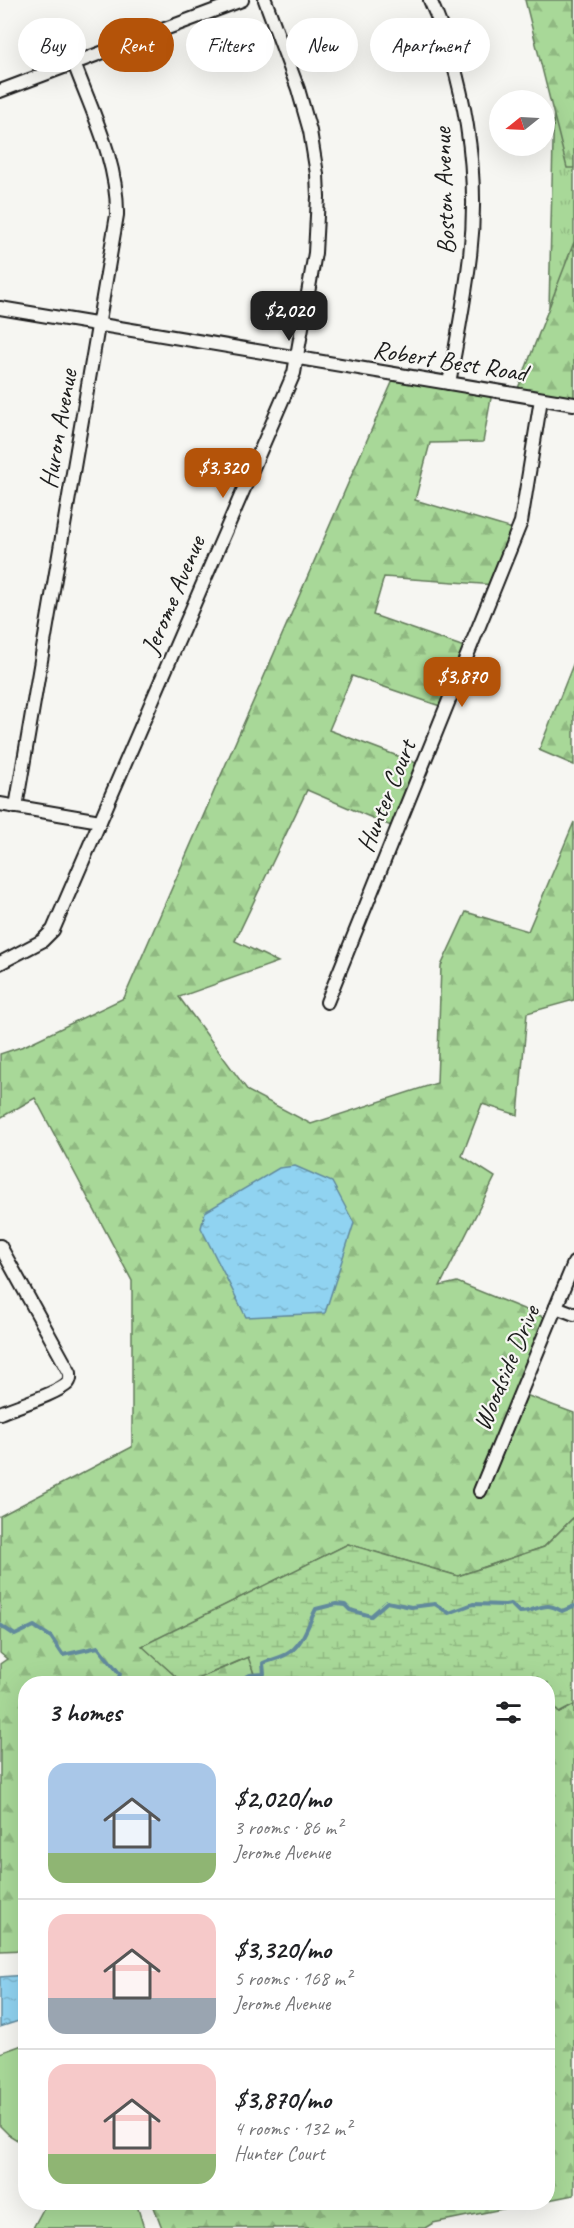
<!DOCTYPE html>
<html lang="en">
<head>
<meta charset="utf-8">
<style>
  :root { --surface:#fff; --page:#f2f2f2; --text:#202124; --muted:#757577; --line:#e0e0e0; --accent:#b45309 }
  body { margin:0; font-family:Caveat,sans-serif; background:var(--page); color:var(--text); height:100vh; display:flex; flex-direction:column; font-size:22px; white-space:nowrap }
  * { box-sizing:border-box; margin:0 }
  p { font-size:20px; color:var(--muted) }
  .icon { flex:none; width:33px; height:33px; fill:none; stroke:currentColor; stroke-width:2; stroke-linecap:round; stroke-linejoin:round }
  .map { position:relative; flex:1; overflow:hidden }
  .panel { position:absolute; left:18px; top:1676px; width:537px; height:534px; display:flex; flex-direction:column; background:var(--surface); border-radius:24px; box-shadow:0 6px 24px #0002 }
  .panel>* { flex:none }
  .banner { position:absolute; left:18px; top:18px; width:538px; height:54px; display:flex; gap:12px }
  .needle { width:39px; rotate:252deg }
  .controls { position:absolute; left:489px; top:90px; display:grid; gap:12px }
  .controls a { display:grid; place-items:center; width:66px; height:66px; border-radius:50%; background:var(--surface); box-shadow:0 6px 24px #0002; font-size:30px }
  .price { position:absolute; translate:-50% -51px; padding:0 14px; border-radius:12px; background:var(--accent); color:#fff; font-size:20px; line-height:39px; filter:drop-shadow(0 2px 3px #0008) }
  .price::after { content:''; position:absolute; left:50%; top:36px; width:18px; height:14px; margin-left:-9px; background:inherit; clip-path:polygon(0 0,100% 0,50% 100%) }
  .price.active { background:#222; color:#fff }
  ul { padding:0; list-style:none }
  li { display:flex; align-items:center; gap:18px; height:150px; padding:0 30px }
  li+li { border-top:2px solid var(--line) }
  li span { display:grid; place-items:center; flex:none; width:168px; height:120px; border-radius:18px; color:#555 }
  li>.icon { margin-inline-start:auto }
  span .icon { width:72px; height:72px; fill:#fffc; stroke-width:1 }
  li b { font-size:26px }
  h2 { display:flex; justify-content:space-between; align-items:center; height:72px; padding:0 30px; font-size:26px }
  .chip { padding:0 21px; border-radius:27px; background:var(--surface); box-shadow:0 6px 24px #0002; font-size:21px; line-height:54px }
  .chip.active { background:var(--accent); color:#fff }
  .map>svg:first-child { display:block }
  .grass { fill:url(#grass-tufts); stroke:#627a5a; stroke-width:1.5 }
  .forest { fill:url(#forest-firs); stroke:#627a5a; stroke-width:1.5 }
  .wetland { fill:url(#wetland-marsh); stroke:#627a5a; stroke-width:1.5 }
  .pitch { fill:#a8d898; stroke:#627a5a; stroke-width:1.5 }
  .water { fill:url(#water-ripples); stroke:#628a9c; stroke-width:1.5 }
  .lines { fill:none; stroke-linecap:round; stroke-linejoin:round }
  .stream { stroke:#628a9c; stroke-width:4 }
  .minor-casing { stroke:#1c1c1c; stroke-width:16 }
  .minor { stroke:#f6f6f2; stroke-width:12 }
  .labels { text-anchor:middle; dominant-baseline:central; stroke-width:4.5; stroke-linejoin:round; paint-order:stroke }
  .street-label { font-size:26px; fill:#1c1c1c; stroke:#f6f6f2 }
</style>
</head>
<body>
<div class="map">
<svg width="574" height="2228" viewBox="0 0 574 2228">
  <defs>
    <pattern id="grass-tufts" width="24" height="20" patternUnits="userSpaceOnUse" patternTransform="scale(1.5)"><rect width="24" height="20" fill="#a8d898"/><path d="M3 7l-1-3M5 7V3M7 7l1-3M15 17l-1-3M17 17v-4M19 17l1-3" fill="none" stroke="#90b982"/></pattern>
    <pattern id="forest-firs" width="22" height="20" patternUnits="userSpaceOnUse" patternTransform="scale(1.5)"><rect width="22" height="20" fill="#a8d898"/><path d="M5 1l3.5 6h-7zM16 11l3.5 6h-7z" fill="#90b982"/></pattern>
    <pattern id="wetland-marsh" width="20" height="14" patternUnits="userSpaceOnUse" patternTransform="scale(1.5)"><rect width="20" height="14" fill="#a8d898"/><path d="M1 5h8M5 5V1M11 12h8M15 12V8" fill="none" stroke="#90b982"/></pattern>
    <pattern id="water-ripples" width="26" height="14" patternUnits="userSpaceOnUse" patternTransform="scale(1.5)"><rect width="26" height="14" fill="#90d3f1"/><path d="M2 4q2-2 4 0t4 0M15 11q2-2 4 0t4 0" fill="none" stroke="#7cb5ce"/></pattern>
  </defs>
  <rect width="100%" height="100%" fill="#f6f6f2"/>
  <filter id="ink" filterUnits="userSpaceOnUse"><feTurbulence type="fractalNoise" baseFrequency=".0167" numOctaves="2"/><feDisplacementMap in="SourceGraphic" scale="12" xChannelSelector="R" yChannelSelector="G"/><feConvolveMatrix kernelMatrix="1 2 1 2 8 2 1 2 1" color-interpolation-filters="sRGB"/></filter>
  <g filter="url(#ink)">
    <polygon class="grass" points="574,0 574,396 547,391 556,18"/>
    <g class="forest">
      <polygon points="525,0 574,0 574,168 567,168"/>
      <polygon points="574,242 574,401 517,391"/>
      <polygon points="397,371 493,387 483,442 430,443 415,500 516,530 496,585 384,577 373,615 470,649 446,708 352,676 329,730 424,766 398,829 307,790 235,941 278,962 179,997 248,1091 311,1124 437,1083 441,966 466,912 528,931 574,822 574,1000 527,1013 518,1115 482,1104 462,1156 495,1177 440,1286 457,1282 553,1321 523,1394 574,1413 574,1517 544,1547 458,1576 348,1544 143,1646 183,1683 26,1683 25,1950 0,1951 0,1664 7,1659 0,1653 0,1516 132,1447 132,1281 35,1098 0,1118 0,1054 24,1046 124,998"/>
      <polygon points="574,662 574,765 539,750"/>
      <polygon points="249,1657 256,1680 252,1683 188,1683"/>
      <polygon points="548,1699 559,1713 574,1705 574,2195 548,2200"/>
      <polygon points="152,2202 537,2202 433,2223 425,2228 162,2228"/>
    </g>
    <polygon class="wetland" points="574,1517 574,1705 559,1713 548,1699 548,1683 252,1683 256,1679 248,1657 188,1683 183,1683 142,1646 348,1544 458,1576 544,1547"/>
    <g class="pitch">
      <polygon points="25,2044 26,2044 25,2145 9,2135 0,2126 0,2053"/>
      <polygon points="47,2202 136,2202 144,2228 33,2228"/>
    </g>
    <g class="water">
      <polygon points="295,1166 332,1182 354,1223 325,1313 246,1317 201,1228 205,1212 279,1168"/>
      <polygon points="25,1975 25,2019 0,2027 0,1977"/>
    </g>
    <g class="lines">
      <g class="stream">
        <polyline points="0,1625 15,1635 34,1626 51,1637 63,1655 98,1647 120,1674 117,1683"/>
        <polyline points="215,1683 221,1681 229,1683"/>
        <path d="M235,1683l15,-8 14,-1 -1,-11c8,-3 17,-5 24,-9 16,-9 21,-30 29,-45l20,-5 9,1 5,5 21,6 16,-14 24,5 24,-3 14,9 24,-9 32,1 6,-1 8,8c11,1 19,-6 29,-6 5,0 9,3 14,5l12,-5"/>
      </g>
      <defs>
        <g id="minor">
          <path d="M430,0c35,78 50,171 40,256 -5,43 -13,85 -21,127"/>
          <polyline points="0,91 242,0"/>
          <polyline points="0,308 574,404"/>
          <polyline points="0,804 100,821"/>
          <path d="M16,807l101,-592c1,-53 -25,-103 -43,-152"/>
          <polyline points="0,963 42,941 53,930 294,373 315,253 318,197 317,174 310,131 298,89 265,0"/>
          <polyline points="327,1002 521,522 541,399"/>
          <path d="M0,1246l70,127c0,5 1,6 -2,10 -9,10 -54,24 -68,30"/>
          <polyline points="556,1307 574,1314"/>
          <polyline points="480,1491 574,1263"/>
        </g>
      </defs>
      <use href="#minor" class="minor-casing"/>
      <use href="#minor" class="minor"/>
    </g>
  </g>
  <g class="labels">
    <g class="street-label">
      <text transform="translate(444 191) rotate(-92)">Boston Avenue</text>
      <text transform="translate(450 361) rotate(9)">Robert Best Road</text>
      <text transform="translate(58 429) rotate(-80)">Huron Avenue</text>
      <text transform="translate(173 595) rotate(-67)">Jerome Avenue</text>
      <text transform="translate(386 796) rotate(-68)">Hunter Court</text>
      <text transform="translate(506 1368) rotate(-67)">Woodside Drive</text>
    </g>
  </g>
</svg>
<div class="controls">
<a><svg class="needle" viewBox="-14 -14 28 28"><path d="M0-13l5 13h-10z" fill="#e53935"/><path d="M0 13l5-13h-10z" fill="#757577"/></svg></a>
</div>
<b class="price active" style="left:289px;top:342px">$2,020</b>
<b class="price" style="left:223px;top:499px">$3,320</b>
<b class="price" style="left:462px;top:708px">$3,870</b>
<div class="banner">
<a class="chip">Buy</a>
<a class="chip active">Rent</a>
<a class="chip">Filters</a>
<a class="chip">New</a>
<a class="chip">Apartment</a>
</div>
<section class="panel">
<h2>3 homes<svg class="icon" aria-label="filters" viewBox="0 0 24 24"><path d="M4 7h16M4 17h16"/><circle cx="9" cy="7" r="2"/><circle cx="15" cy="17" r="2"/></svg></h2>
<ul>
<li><span style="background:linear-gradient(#a9c7e8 75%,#8fb573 0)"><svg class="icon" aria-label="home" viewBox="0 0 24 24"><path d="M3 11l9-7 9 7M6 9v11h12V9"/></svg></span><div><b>$2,020/mo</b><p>3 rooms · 86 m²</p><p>Jerome Avenue</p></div></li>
<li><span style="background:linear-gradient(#f6c9c9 70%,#9aa5b1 0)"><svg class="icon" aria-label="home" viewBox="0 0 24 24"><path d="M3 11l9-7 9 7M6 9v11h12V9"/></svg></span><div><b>$3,320/mo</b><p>5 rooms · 168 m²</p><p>Jerome Avenue</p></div></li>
<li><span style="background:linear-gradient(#f6c9c9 75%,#8fb573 0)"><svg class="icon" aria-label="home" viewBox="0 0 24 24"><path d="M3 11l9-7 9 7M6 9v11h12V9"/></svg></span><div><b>$3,870/mo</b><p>4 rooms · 132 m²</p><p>Hunter Court</p></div></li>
</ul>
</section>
</div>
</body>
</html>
